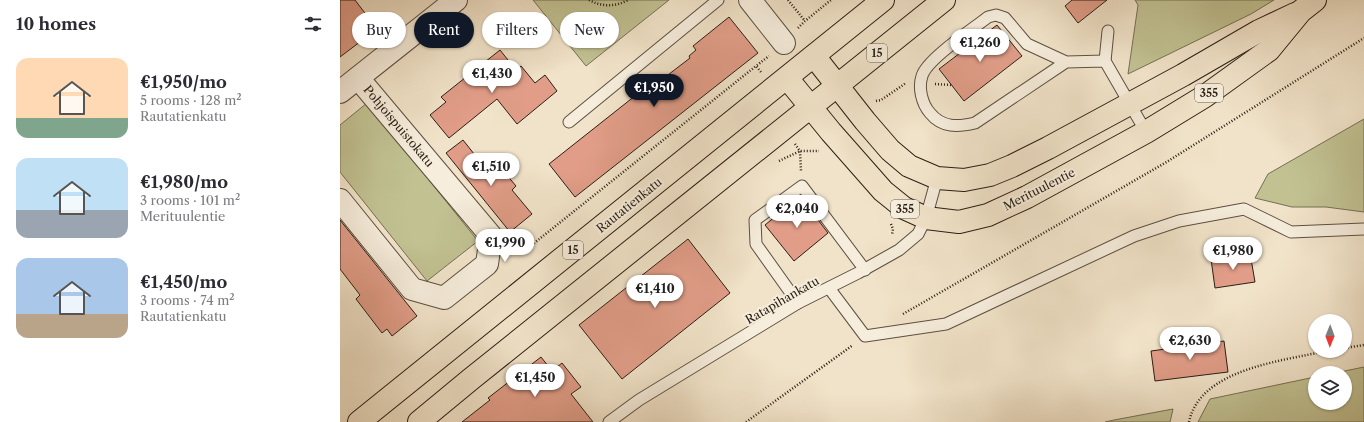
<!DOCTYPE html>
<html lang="en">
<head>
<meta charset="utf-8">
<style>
  :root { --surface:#fff; --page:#f7f7f7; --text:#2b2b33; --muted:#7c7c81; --accent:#111827 }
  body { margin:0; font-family:"Libre Caslon Text",serif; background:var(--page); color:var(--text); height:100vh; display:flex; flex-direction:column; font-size:15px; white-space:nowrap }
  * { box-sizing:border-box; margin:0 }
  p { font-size:13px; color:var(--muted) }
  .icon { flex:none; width:22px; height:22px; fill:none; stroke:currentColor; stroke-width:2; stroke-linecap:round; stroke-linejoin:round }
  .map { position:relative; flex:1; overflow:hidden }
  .sheet { display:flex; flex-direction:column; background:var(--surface); width:340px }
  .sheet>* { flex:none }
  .top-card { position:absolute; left:12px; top:12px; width:380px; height:36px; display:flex; gap:8px }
  .needle { width:26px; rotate:181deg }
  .fabs { position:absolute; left:968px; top:314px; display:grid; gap:8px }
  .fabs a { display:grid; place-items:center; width:44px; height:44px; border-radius:50%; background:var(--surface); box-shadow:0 1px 3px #0004; font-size:20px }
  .price { position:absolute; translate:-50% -34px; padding:0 9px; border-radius:14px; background:#fff; color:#222; font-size:13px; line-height:26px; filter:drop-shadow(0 1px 2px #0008) }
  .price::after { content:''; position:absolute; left:50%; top:24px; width:12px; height:9px; margin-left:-6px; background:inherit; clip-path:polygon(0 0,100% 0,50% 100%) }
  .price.on { background:var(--accent); color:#fff }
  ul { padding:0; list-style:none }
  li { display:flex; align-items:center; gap:12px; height:100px; padding:0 16px }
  li span { display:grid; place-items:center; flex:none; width:112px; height:80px; border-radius:12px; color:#555 }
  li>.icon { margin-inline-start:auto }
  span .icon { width:48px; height:48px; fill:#fffc; stroke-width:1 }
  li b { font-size:17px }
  h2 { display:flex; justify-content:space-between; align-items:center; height:48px; padding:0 16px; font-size:17px }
  .chip { padding:0 14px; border-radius:18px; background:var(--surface); box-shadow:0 1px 3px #0004; font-size:14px; line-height:36px }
  .chip.on { background:var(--accent); color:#fff }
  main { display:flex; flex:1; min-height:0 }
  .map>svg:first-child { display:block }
  .green { fill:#c1c192; stroke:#767054 }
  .building { fill:#e19d88; stroke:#2b1f15 }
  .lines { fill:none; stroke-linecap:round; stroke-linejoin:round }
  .service-casing { stroke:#5c5042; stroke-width:13 }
  .minor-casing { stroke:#5c5042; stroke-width:24 }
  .primary-casing { stroke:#2b1f15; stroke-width:24 }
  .trunk-casing { stroke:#2b1f15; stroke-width:24 }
  .path { stroke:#2b1f15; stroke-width:2.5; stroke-dasharray:1 2; stroke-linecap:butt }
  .service { stroke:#f6eddc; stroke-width:11 }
  .minor { stroke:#f6eddc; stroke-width:22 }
  .primary { stroke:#f1e3c9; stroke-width:22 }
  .trunk { stroke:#f1e3c9; stroke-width:22 }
  .labels { text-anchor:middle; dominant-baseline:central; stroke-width:4; stroke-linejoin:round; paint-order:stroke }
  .shield { fill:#f6eddc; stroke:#685d51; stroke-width:1 }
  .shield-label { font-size:11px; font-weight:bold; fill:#2b1f15 }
  .street-label { font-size:12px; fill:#2b1f15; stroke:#f6eddc }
</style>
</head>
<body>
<main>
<section class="sheet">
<h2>10 homes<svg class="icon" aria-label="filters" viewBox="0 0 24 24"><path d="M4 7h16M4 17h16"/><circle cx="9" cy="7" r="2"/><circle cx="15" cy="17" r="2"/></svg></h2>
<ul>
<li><span style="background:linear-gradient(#ffd9b3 75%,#7fa58c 0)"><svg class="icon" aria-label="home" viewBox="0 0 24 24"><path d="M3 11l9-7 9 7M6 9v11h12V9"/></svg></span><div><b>€1,950/mo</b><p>5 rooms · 128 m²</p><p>Rautatienkatu</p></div></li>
<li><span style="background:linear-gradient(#bfe0f5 65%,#9aa5b1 0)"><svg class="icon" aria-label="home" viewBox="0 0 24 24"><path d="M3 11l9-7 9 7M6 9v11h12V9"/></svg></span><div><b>€1,980/mo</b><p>3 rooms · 101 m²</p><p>Merituulentie</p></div></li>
<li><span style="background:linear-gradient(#a9c7e8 70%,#b9a48a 0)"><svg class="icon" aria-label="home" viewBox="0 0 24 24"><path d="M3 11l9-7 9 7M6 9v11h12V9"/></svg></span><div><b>€1,450/mo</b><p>3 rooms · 74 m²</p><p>Rautatienkatu</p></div></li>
</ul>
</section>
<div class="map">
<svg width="1024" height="422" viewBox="0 0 1024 422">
  <rect width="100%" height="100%" fill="#f1e3c9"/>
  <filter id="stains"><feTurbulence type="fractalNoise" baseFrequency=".005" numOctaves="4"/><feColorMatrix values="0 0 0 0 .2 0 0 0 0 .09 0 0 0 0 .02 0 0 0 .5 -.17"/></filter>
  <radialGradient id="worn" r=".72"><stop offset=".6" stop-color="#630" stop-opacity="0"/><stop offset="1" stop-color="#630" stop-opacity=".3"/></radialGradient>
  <g class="green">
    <polygon points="193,0 329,0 246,66"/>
    <polygon points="795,0 934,0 911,14 788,74 798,5"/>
    <polygon points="27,103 138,241 87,281 0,172 0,125"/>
    <polygon points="1024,119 1024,212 986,207 952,207 915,198 928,174"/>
    <polygon points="1024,367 1024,422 858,422 870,399 975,377 975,403 1005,403 1005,373 995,373"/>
    <polygon points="833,409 830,422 765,422 774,420"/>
  </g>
  <g class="building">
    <polygon points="0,0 15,0 37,29 0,57"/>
    <polygon points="732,0 767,0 738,23 725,6"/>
    <polygon points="389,17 418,53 235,197 209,164 305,88 307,91 350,58 349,56 356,50 353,46"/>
    <polygon points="657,25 682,56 624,101 599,69"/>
    <polygon points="160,50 176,70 181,66 195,83 205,75 217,91 177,124 157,99 109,138 90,115 106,102 101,97"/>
    <polygon points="123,140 146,169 149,166 159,178 165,173 176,186 172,190 192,214 170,232 106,153"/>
    <polygon points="460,196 488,233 454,261 425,225"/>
    <polygon points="0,220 77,316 52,336 47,329 42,333 16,299 20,295 0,269"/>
    <polygon points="348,239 390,293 282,379 239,325"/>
    <polygon points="910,253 915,282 875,288 871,259"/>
    <polygon points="884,341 888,372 815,381 811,351"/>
    <polygon points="201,357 212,371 222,363 241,387 231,394 253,422 122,422 150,400 148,398"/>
  </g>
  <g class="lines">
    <defs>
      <g id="service">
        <polyline points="765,61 768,31"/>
        <path d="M726,62l-91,61c-17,4 -33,5 -45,-10 -8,-9 -12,-25 -8,-37 5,-17 51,-47 66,-59l8,-2 9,3 22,26 39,18 39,-1 41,71"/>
        <polyline points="229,122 378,0"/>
        <polyline points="489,288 525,336 606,324 794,236 839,221 904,209 951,232 1024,229"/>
        <polyline points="458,303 416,244 415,220 462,186 525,270"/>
        <polyline points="269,422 299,400 458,303 518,273 559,250 578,234 586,218 597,178"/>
      </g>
      <g id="minor">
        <polyline points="410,0 444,43"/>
        <polyline points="0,92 116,0"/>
        <polyline points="0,200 72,289 104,298 147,264 151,236 18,78"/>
      </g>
      <g id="primary">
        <polyline points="474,56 525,121 550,150 569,166 597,178 624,180 650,175 672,166 708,148 843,75 919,31 955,14"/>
        <polyline points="447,78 491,132 543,191 564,208 586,218 619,222 648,215 687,197 806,132 865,96 929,50 961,11 975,0"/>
      </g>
      <g id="trunk">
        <polyline points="19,422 543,0"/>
        <polyline points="79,422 131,379 604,0"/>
      </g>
    </defs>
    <use href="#service" class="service-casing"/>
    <use href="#minor" class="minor-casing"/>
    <use href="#primary" class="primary-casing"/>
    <use href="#trunk" class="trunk-casing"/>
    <g class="path">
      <path d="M249,0c13,7 26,7 39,0"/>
      <polyline points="448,0 465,21"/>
      <polyline points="458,28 465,21 491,0"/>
      <polyline points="421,72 416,66 429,56"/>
      <polyline points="595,84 611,85"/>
      <polyline points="536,101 541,100 566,83"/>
      <polyline points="455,144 460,151 461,171"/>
      <polyline points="439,161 460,151 479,151"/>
      <polyline points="551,224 553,229 552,235"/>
      <polyline points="170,251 183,252 416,66"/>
      <polyline points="563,314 825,163 1024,38"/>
      <polyline points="1005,348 1024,345"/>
      <polyline points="406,422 513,345"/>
      <path d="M849,422c11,-53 93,-61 137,-71"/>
    </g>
    <use href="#service" class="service"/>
    <use href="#minor" class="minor"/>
    <use href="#primary" class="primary"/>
    <use href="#trunk" class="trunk"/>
  </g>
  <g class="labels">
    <g class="shield">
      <rect x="527" y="44" width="20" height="18" rx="3"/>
      <rect x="855" y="84" width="28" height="18" rx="3"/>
      <rect x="551" y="200" width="28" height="18" rx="3"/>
      <rect x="223" y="241" width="20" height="18" rx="3"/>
    </g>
    <g class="shield-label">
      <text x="537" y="53">15</text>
      <text x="869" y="93">355</text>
      <text x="565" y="209">355</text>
      <text x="233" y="250">15</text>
    </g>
    <g class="street-label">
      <text transform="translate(59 126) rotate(50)">Pohjoispuistokatu</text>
      <text transform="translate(699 189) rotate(-27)">Merituulentie</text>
      <text transform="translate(289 205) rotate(-39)">Rautatienkatu</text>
      <text transform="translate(442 300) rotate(-30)">Ratapihankatu</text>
    </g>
  </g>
  <rect width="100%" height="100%" filter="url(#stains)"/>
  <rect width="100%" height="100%" fill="url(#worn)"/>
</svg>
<div class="fabs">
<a><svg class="needle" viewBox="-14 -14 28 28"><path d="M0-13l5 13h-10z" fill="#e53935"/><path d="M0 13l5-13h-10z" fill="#7c7c81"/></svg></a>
<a><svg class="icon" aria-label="layers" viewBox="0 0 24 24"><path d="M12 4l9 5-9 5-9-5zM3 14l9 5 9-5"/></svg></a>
</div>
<b class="price" style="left:640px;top:63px">€1,260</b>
<b class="price" style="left:152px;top:94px">€1,430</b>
<b class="price on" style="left:314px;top:108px">€1,950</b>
<b class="price" style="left:151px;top:187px">€1,510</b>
<b class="price" style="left:457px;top:229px">€2,040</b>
<b class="price" style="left:165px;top:263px">€1,990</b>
<b class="price" style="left:893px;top:271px">€1,980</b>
<b class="price" style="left:315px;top:309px">€1,410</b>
<b class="price" style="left:850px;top:361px">€2,630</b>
<b class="price" style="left:195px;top:398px">€1,450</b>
<div class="top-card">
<a class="chip">Buy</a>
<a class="chip on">Rent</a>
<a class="chip">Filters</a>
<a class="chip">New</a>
</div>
</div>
</main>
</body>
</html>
